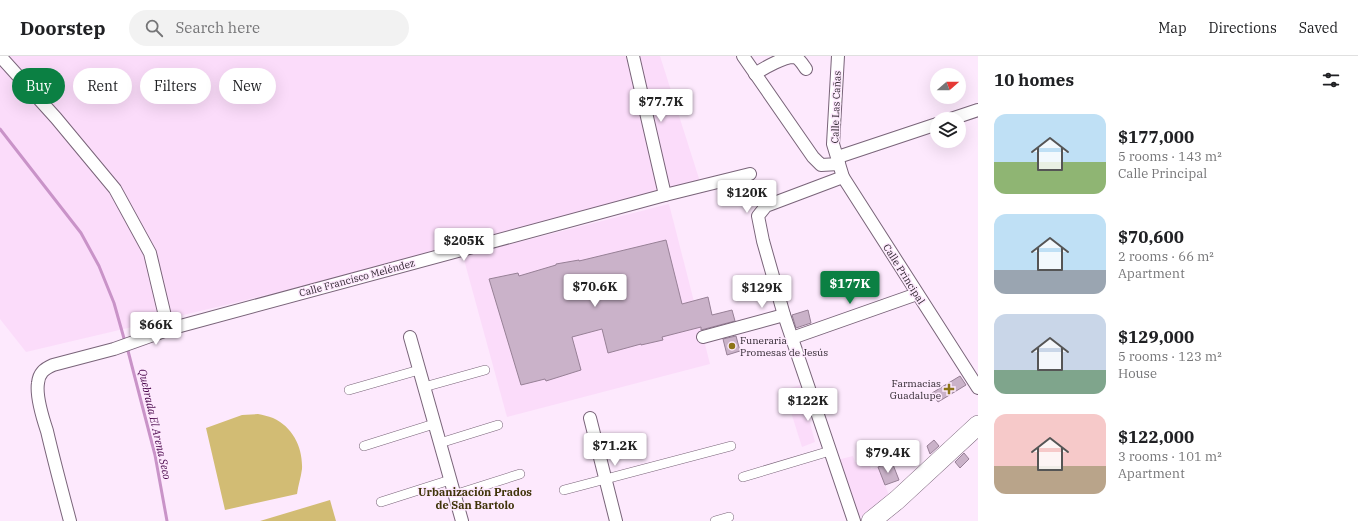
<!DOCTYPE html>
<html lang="en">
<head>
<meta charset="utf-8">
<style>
  :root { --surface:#fff; --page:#f2f2f2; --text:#202124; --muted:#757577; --line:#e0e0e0; --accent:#0b8043 }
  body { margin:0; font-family:"IBM Plex Serif",serif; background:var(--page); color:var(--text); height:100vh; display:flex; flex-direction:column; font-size:15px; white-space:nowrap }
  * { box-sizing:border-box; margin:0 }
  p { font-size:13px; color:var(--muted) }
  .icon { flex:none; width:22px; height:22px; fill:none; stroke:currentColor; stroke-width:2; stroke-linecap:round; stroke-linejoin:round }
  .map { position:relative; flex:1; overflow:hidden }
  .side { display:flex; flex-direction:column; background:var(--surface); width:380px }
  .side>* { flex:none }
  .top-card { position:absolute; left:12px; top:12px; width:380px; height:36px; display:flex; gap:8px }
  .needle { width:26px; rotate:70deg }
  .controls { position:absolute; left:930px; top:12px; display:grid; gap:8px }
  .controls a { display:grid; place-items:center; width:36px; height:36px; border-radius:50%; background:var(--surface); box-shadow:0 4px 16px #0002; font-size:20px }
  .price { position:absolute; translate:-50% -34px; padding:0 9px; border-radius:4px; background:#fff; color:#222; font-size:13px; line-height:26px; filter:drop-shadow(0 1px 2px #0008) }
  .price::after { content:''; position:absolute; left:50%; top:24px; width:12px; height:9px; margin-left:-6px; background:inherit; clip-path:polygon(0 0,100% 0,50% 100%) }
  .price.on { background:var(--accent); color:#fff }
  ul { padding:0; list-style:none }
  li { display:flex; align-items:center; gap:12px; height:100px; padding:0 16px }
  li span { display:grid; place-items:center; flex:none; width:112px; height:80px; border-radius:12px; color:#555 }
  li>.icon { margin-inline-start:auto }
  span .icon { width:48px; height:48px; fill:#fffc; stroke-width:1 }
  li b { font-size:17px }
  h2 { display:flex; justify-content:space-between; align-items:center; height:48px; padding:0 16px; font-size:17px }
  .pill { padding:0 14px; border-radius:18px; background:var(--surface); box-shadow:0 4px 16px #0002; font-size:14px; line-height:36px }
  .pill.on { background:var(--accent); color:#fff }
  header { display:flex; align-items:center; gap:24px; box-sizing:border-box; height:56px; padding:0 20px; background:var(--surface); border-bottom:1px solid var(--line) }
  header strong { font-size:19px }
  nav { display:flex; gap:22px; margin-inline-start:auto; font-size:14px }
  .search { width:280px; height:36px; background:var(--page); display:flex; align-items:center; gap:10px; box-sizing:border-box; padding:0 14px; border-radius:22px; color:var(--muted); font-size:15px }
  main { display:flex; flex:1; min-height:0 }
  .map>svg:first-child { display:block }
  .built { fill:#fbdcfa }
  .green { fill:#d2bc74 }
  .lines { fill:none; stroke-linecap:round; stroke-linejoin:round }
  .stream { stroke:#c993c8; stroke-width:3 }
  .building { fill:#cab2c9; stroke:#978096 }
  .pedestrian-casing { stroke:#796479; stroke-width:10 }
  .minor-casing { stroke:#796479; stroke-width:14 }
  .primary-casing { stroke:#796479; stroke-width:20 }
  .pedestrian { stroke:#fff; stroke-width:9 }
  .minor { stroke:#fff; stroke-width:12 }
  .primary { stroke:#fff; stroke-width:19 }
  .poi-dot { fill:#8d7418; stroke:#fde9fd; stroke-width:1.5 }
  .labels { text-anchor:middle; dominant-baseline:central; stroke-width:3; stroke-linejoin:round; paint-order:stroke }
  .street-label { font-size:10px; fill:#302730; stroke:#fde9fd }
  .poi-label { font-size:10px; fill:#302730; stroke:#fde9fd; text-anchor:start }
  .water-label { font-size:11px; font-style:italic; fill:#4a074c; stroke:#fde9fd }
  .neighbourhood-label { font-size:11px; font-weight:bold; fill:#40340a; stroke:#fde9fd }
</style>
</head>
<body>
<header>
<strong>Doorstep</strong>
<div class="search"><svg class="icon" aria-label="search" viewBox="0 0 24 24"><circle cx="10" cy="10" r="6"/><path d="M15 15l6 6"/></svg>Search here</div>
<nav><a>Map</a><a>Directions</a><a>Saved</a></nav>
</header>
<main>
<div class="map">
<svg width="978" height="465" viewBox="0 0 978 465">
  <rect width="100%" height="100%" fill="#fde9fd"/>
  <g class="built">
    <polygon points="0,0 660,0 702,132 234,247 26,296 0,263"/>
    <polygon points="669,148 710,308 507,361 463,200"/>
    <polygon points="800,329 815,386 802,391 784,334"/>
    <polygon points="853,400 855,406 869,405 871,413 878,411 890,442 863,463 855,457 837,404"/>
  </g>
  <g class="green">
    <path d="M258,358c5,1 10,2 15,4 20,9 30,30 29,51 -1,8 -4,17 -5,25l-72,16 -19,-82 36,-13z"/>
    <polygon points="330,444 336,465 260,465"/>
  </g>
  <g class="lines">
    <g class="stream">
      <polyline points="0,73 81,177 99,210 114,247 125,286"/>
      <polyline points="127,291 155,399 167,465"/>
    </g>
  </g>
  <g class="building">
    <polygon points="666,184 682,248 708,241 712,259 732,254 735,265 701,274 701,271 662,281 663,284 641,289 641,288 608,297 602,273 572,281 581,314 546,325 545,323 521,329 489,223 518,217 519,220 556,209 556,208 579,204 579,205"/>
    <polygon points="808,254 811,267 796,272 792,259"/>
    <polygon points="736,280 740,295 727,299 723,283"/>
    <polygon points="960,320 966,329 938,346 932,337"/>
    <polygon points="934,384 939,390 930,398 927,390"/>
    <polygon points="964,397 969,403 960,412 955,406"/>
    <polygon points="892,406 899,424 885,429 878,411"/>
  </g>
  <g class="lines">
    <defs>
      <g id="pedestrian">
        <polyline points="424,331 485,314"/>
        <polyline points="349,334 419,314"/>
        <polyline points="440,387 498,369"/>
        <polyline points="364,390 434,368"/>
        <polyline points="743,421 830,395"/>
        <polyline points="564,434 731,390"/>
        <polyline points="454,439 520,418"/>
        <polyline points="381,446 450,424"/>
        <polyline points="715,465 729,461"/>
      </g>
      <g id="minor">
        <polyline points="0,0 56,62 115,133 150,197 165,260 173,272"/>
        <polyline points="633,0 665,139"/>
        <polyline points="743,0 813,101 821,109 839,108"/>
        <polyline points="838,0 833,88 843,121 978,332"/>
        <path d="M755,18c9,-6 30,-18 40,-17 5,2 8,8 11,12"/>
        <polyline points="951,63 978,54"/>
        <polyline points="838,101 937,68"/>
        <polyline points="843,121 766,150 758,160 763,185 784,259 854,465"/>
        <polyline points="410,281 462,465"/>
        <polyline points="703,281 784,259"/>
        <polyline points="792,282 917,238"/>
        <polyline points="590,362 616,465"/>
        <path d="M70,465c-8,-30 -16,-60 -23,-90 -4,-12 -11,-36 -9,-48 1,-10 6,-14 15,-18l61,-16 59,-21 492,-133 85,-21"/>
      </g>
      <polyline id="primary" points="871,465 897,444 978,369"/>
    </defs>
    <use href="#pedestrian" class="pedestrian-casing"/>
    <use href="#minor" class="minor-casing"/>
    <use href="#primary" class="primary-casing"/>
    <use href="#pedestrian" class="pedestrian"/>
    <use href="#minor" class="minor"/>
    <use href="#primary" class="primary"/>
  </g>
  <g class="poi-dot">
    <circle cx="732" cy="290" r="4"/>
    <path d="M947 327h4v4h4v4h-4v4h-4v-4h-4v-4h4z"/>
  </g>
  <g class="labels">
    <g class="street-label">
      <text transform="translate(836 51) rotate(-88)">Calle Las Cañas</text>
      <text transform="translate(904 218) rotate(58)">Calle Principal</text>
      <text transform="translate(357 222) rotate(-15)">Calle Francisco Meléndez</text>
    </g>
    <g class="poi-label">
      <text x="740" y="284">Funeraria<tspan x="740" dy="12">Promesas de Jesús</tspan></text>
      <text x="941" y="327" text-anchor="end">Farmacias<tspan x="941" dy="12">Guadalupe</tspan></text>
    </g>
    <g class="water-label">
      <text transform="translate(155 368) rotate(77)">Quebrada El Arena Seco</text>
    </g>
    <g class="neighbourhood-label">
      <text x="475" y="436">Urbanización Prados<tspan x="475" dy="13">de San Bartolo</tspan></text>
    </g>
  </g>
</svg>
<div class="controls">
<a><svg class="needle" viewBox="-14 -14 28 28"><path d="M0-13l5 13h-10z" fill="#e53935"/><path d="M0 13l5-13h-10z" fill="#757577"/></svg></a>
<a><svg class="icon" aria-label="layers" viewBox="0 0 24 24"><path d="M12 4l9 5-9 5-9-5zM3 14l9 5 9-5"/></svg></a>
</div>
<b class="price" style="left:661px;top:67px">$77.7K</b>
<b class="price" style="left:747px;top:158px">$120K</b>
<b class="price" style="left:464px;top:206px">$205K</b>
<b class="price on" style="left:850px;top:249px">$177K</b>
<b class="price" style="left:595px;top:252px">$70.6K</b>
<b class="price" style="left:762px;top:253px">$129K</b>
<b class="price" style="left:156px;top:290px">$66K</b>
<b class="price" style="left:808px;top:366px">$122K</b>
<b class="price" style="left:615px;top:411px">$71.2K</b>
<b class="price" style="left:888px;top:418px">$79.4K</b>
<div class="top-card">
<a class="pill on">Buy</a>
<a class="pill">Rent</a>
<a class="pill">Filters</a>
<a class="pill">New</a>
</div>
</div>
<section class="side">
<h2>10 homes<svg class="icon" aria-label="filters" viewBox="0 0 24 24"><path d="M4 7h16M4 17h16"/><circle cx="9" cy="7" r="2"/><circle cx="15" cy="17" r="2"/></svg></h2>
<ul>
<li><span style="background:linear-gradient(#bfe0f5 60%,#8fb573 0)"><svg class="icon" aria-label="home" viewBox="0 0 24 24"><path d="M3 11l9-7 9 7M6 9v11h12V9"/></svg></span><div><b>$177,000</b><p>5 rooms · 143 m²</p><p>Calle Principal</p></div></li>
<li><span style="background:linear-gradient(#bfe0f5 70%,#9aa5b1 0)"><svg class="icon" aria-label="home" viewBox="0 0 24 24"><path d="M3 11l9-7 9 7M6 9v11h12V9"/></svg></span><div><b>$70,600</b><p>2 rooms · 66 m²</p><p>Apartment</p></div></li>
<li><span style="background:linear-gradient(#c9d6e8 70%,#7fa58c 0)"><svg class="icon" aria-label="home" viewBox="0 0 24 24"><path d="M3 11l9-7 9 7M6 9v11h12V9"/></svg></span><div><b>$129,000</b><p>5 rooms · 123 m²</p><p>House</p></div></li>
<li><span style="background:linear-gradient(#f6c9c9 65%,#b9a48a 0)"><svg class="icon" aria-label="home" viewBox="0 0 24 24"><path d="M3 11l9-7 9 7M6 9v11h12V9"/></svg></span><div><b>$122,000</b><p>3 rooms · 101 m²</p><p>Apartment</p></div></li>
</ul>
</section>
</main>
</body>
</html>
